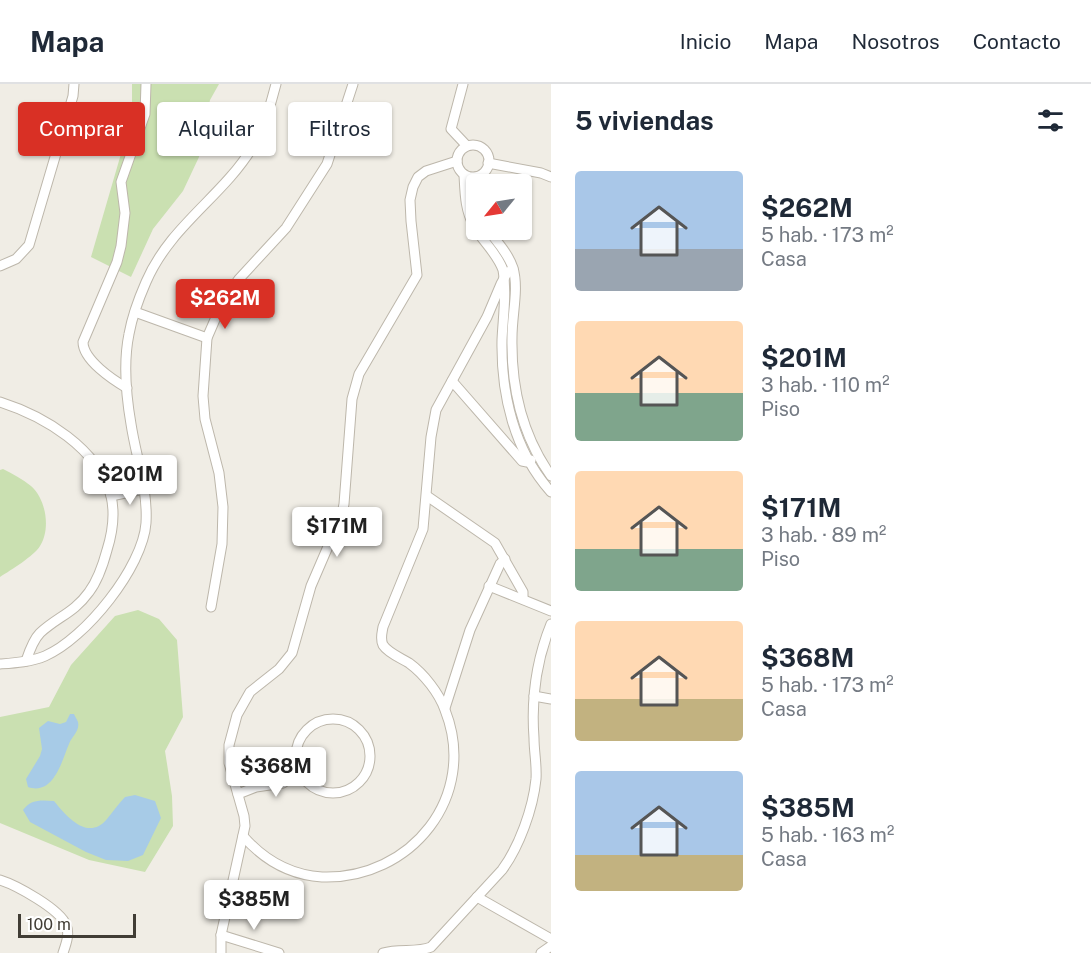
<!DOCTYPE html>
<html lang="es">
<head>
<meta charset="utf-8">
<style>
  :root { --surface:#fff; --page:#f2f2f3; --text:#1f2937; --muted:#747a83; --line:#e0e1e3; --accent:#d93025 }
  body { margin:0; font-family:"Public Sans",sans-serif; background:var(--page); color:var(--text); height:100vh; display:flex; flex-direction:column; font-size:22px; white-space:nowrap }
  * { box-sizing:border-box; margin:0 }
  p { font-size:20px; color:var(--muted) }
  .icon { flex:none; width:33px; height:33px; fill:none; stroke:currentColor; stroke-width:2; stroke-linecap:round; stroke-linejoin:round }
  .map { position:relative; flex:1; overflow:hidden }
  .drawer { display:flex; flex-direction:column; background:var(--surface); width:540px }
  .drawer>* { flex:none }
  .hud { position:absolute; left:18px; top:18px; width:442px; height:54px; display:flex; gap:12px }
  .needle { width:39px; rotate:240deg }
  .controls { position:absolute; left:466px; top:90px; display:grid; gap:12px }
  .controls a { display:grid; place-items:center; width:66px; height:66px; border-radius:6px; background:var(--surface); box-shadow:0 2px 4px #0004; font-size:30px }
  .scale { position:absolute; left:18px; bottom:15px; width:118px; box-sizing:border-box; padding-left:6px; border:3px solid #413d35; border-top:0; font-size:16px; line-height:21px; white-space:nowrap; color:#413d35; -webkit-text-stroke:4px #fff; paint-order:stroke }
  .price { position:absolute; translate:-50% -51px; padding:0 14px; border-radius:6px; background:#fff; color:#222; font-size:20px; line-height:39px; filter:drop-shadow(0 2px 3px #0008) }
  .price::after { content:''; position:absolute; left:50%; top:36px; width:18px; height:14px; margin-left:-9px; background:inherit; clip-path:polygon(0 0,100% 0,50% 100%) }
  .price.current { background:var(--accent); color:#fff }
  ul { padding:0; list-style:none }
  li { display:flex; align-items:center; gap:18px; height:150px; padding:0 24px }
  li span { display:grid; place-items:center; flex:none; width:168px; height:120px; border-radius:6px; color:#555 }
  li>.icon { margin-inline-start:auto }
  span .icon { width:72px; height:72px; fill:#fffc; stroke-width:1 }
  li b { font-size:26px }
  h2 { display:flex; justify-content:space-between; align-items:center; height:72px; padding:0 24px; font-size:26px }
  .pill { padding:0 21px; border-radius:6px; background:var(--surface); box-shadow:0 2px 4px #0004; font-size:21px; line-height:54px }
  .pill.current { background:var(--accent); color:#fff }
  header { display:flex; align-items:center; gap:36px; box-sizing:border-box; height:84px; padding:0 30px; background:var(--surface); border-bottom:2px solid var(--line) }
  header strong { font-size:28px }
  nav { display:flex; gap:33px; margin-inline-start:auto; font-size:21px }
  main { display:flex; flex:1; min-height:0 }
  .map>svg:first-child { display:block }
  .green { fill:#cae0b1 }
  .water { fill:#a7cbe7 }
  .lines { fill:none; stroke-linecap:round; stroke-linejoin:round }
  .minor-casing { stroke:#bdb7ab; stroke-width:11 }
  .minor { stroke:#fff; stroke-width:9 }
</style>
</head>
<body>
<header>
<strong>Mapa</strong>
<nav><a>Inicio</a><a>Mapa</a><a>Nosotros</a><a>Contacto</a></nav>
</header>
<main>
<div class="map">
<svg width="551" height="869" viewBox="0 0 551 869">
  <rect width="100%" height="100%" fill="#f0ede5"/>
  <g class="green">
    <polygon points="132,0 219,0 210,16 199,73 183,107 153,145 131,193 91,173 132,32"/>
    <path d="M3,385c10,5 19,10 28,17 15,13 20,43 9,60 -6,10 -29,24 -40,31v-107z"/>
    <polygon points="138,526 159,535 177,556 183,633 165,667 172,712 173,742 145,788 89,776 0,739 0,633 49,623 71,581 115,532"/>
  </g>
  <g class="water">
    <path d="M70,630h4c1,3 3,5 4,8 2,9 -6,14 -9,22 -7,16 -15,52 -41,43l-2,-8 14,-23 2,-7 -3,-21 9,-7 12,3 6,-2z"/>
    <path d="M135,711l20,6 6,17 -18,37 -15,6 -22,-1 -20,-8 -56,-30 -7,-12c8,-11 18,-10 31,-9 12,15 34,41 53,18 6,-7 11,-15 18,-22z"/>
  </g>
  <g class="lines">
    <defs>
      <g id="minor">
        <polyline points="463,0 451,45 467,62"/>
        <circle cx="473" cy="77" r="16"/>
        <polyline points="488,79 541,89 551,93"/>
        <path d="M464,91c1,18 1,35 10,51 9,16 23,27 29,44 4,23 0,47 -1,70 -1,54 12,111 49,152"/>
        <polyline points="476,93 474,112 477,124"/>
        <path d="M488,146c9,12 20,23 25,38 6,21 -1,46 -1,69 -1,49 10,98 39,139"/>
        <polyline points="0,182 16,175 29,161 73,12 74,0"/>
        <polyline points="135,228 207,254"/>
        <polyline points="452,297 522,377 527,378 531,376"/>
        <path d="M127,304c-14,-8 -44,-28 -44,-46l34,-80 4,-16 4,-33 -4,-31 24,-68 1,-30"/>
        <path d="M0,318c44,14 98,46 111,94 4,17 1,38 -4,54 -4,15 -9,30 -18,42 -15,21 -32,25 -49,41 -7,7 -11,19 -14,28"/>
        <polyline points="111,412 144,405"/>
        <polyline points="427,412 495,459 523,508 523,515"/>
        <polyline points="489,502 551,527"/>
        <polyline points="211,523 222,460 223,423 219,389 205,335 203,312 207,254 223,217 239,195 286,144 327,80 353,0"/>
        <path d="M0,580c14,-1 31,-2 45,-8 40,-17 98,-89 101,-133 2,-34 -10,-66 -15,-99 -5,-29 -8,-61 -2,-90 3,-17 10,-36 17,-52 24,-56 76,-85 106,-134 13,-20 18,-42 24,-64"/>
        <polyline points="534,612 551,615"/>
        <polyline points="445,624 470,546 500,480 505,475"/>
        <circle cx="333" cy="672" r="37"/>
        <polyline points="238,710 256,703 283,699 299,688"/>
        <path d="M243,752c21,24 47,39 79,41 89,3 157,-81 123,-167 -6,-17 -21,-36 -36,-47 -8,-5 -21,-10 -26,-18 -3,-6 -1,-12 0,-18l40,-98 8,-92 5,-27 51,-93 14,-33 6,-11 6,-4"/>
        <path d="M0,796c16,5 60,29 66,45 4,9 0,19 -3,28"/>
        <polyline points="477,813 551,855"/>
        <polyline points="221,851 279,869"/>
        <polyline points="221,869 221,851 245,742 244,732 229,679 229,661 237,631 250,608 279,585 292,569 311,502 342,430 344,420 352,315 359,290 417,191 411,137 410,116 413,103 418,93 426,87 457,77"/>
        <path d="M383,869c16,-5 34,0 48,-6l71,-77c17,-23 31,-61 34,-91 1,-14 -2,-27 -2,-41 -3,-40 2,-77 17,-114"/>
        <polyline points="541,869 551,862"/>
      </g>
    </defs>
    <use href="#minor" class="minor-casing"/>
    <use href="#minor" class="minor"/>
  </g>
</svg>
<div class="controls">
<a><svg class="needle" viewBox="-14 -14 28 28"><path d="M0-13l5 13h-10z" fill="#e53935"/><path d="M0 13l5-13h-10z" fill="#747a83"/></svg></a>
</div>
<div class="scale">100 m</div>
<b class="price current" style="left:225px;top:246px">$262M</b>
<b class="price" style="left:130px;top:422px">$201M</b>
<b class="price" style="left:337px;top:474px">$171M</b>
<b class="price" style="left:276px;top:714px">$368M</b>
<b class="price" style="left:254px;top:847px">$385M</b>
<div class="hud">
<a class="pill current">Comprar</a>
<a class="pill">Alquilar</a>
<a class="pill">Filtros</a>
</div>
</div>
<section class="drawer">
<h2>5 viviendas<svg class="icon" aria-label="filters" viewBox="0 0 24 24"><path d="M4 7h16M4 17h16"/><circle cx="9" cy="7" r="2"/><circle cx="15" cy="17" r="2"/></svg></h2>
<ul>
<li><span style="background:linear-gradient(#a9c7e8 65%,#9aa5b1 0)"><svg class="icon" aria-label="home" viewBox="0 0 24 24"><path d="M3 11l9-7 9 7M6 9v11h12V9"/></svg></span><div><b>$262M</b><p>5 hab. · 173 m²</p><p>Casa</p></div></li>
<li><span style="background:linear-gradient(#ffd9b3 60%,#7fa58c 0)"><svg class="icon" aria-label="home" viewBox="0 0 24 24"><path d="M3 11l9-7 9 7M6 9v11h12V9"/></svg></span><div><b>$201M</b><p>3 hab. · 110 m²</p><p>Piso</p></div></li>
<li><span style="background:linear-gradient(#ffd9b3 65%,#7fa58c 0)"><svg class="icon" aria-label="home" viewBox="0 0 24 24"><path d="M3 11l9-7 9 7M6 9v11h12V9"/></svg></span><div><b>$171M</b><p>3 hab. · 89 m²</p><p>Piso</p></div></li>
<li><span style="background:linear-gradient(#ffd9b3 65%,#c2b280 0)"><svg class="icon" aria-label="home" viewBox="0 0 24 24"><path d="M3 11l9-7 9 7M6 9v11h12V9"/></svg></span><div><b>$368M</b><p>5 hab. · 173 m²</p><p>Casa</p></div></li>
<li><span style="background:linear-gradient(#a9c7e8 70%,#c2b280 0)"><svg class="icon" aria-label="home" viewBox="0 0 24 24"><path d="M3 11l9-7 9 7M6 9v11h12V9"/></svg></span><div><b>$385M</b><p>5 hab. · 163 m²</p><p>Casa</p></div></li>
</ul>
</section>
</main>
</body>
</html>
